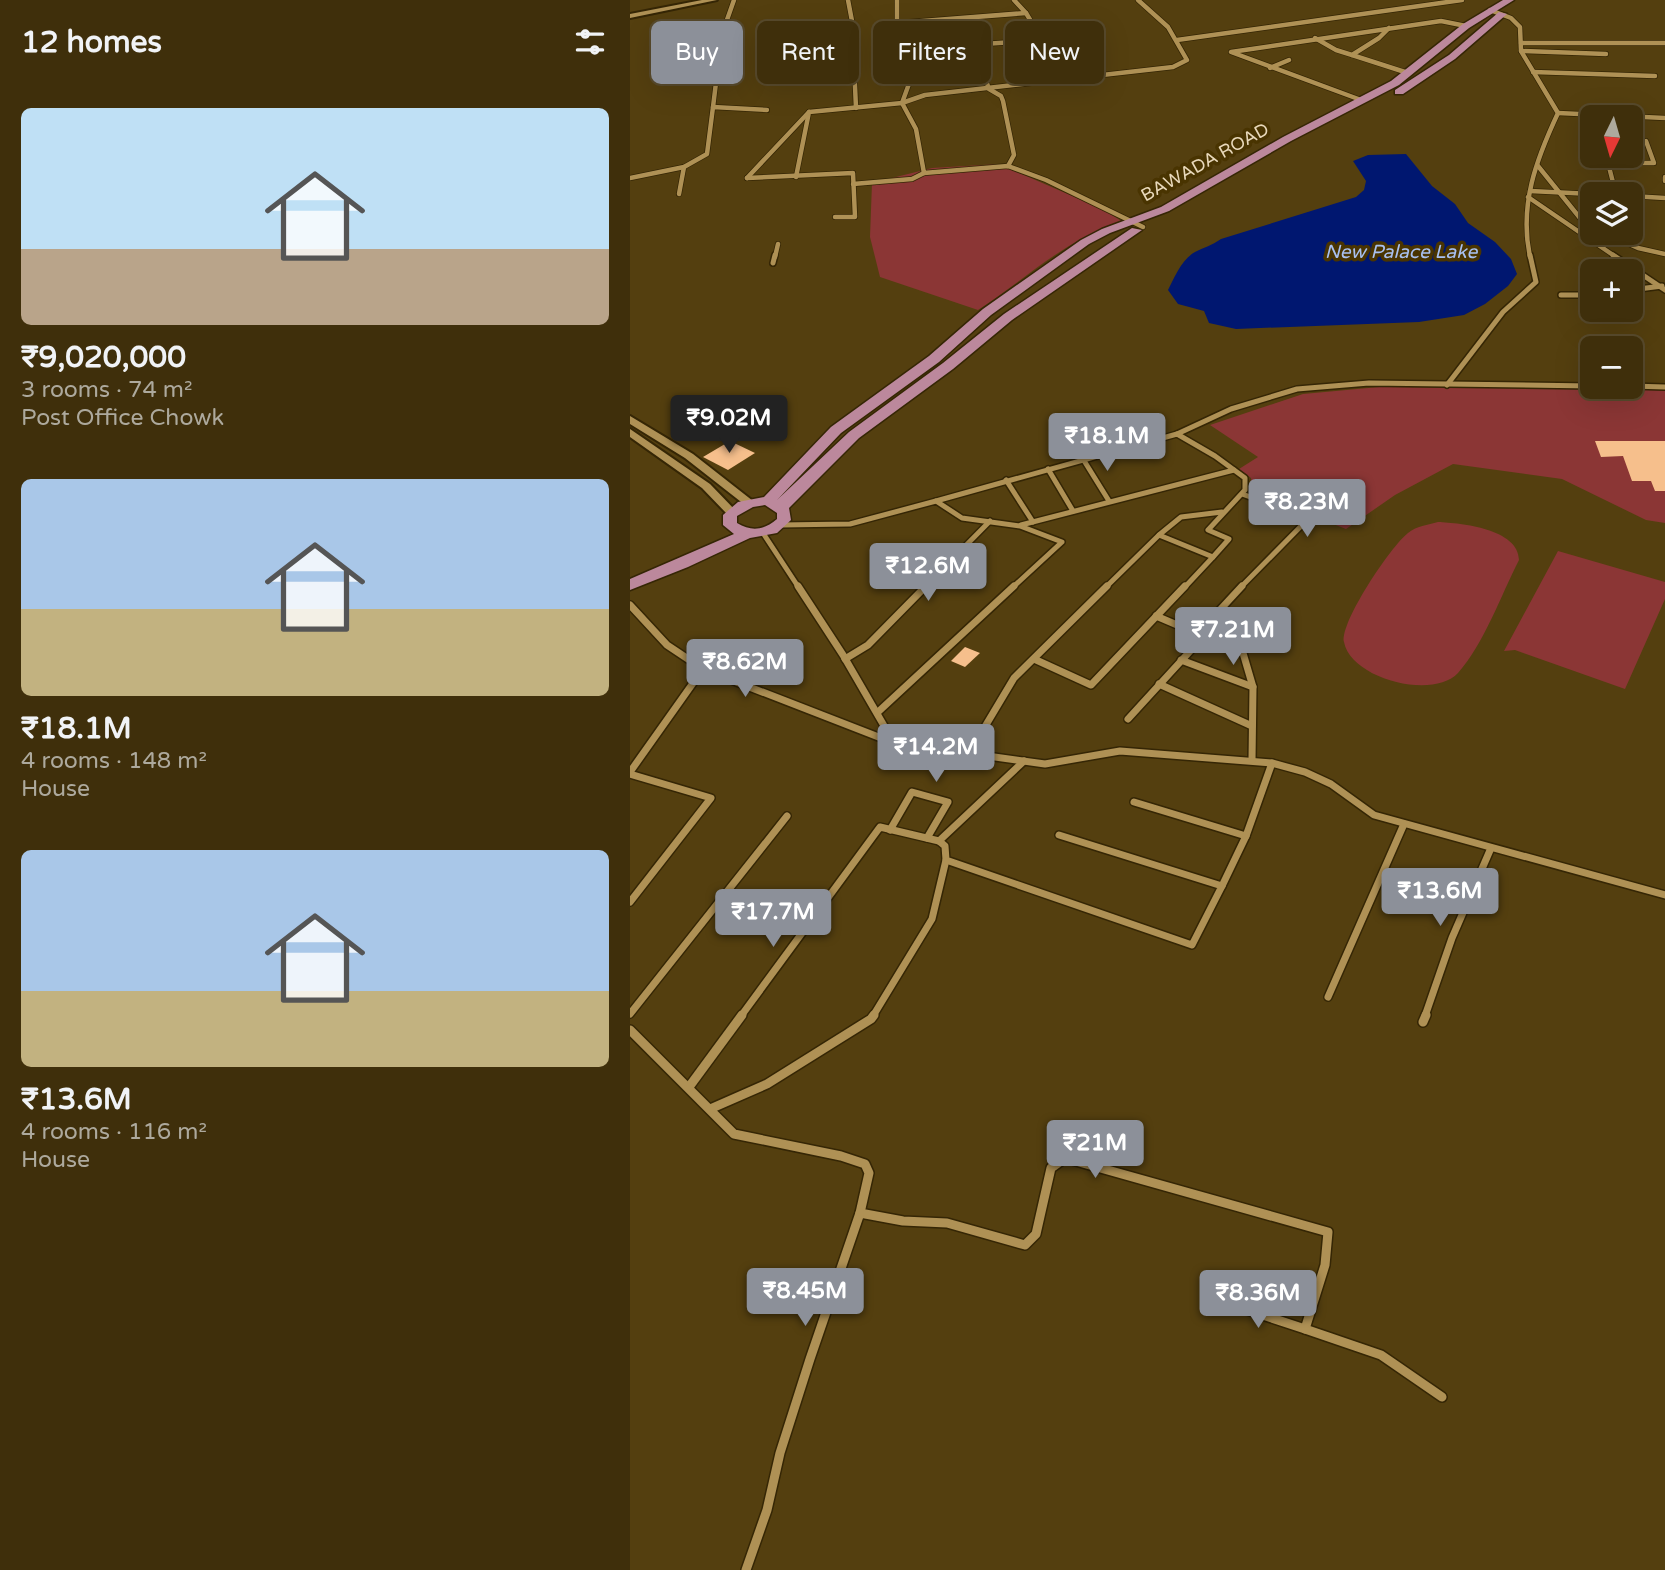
<!DOCTYPE html>
<html lang="en">
<head>
<meta charset="utf-8">
<style>
  :root { --surface:#3f2f0b; --page:#463714; --text:#f1f3f6; --muted:#ada99d; --line:#584a2c; --accent:#8c9099 }
  body { margin:0; font-family:"Varela Round",sans-serif; background:var(--page); color:var(--text); height:100vh; display:flex; flex-direction:column; font-size:26px; white-space:nowrap }
  * { box-sizing:border-box; margin:0 }
  p { font-size:23px; color:var(--muted) }
  .icon { flex:none; width:38px; height:38px; fill:none; stroke:currentColor; stroke-width:2; stroke-linecap:round; stroke-linejoin:round }
  .map { position:relative; flex:1; overflow:hidden }
  .drawer { display:flex; flex-direction:column; background:var(--surface); width:630px }
  .drawer>* { flex:none }
  .banner { position:absolute; left:21px; top:21px; width:665px; height:63px; display:flex; gap:14px }
  .needle { width:46px; rotate:185deg }
  .buttons { position:absolute; left:950px; top:105px; display:grid; gap:14px }
  .buttons a { display:grid; place-items:center; width:63px; height:63px; border-radius:10px; background:var(--surface); box-shadow:0 7px 28px #0002,0 0 0 2px var(--line); font-size:35px }
  .price { position:absolute; translate:-50% -60px; padding:0 16px; border-radius:7px; background:var(--accent); color:#fff; font-size:23px; line-height:46px; filter:drop-shadow(0 2px 4px #0008) }
  .price::after { content:''; position:absolute; left:50%; top:42px; width:21px; height:16px; margin-left:-10px; background:inherit; clip-path:polygon(0 0,100% 0,50% 100%) }
  .price.selected { background:#222; color:#fff }
  ul { padding:0; list-style:none }
  li { display:grid; align-content:center; gap:14px; height:371px; padding:0 21px }
  li span { display:grid; place-items:center; height:217px; border-radius:10px; color:#555 }
  li>.icon { margin-inline-start:auto }
  span .icon { width:126px; height:126px; fill:#fffc; stroke-width:1 }
  li b { font-size:30px }
  h2 { display:flex; justify-content:space-between; align-items:center; height:84px; padding:0 21px; font-size:30px }
  .chip { padding:0 24px; border-radius:10px; background:var(--surface); box-shadow:0 7px 28px #0002,0 0 0 2px var(--line); font-size:24px; line-height:63px }
  .chip.selected { background:var(--accent); color:#fff }
  main { display:flex; flex:1; min-height:0 }
  .map>svg:first-child { display:block }
  .green { fill:#8b3635 }
  .water { fill:#001770 }
  .building { fill:#f6bf8c }
  .lines { fill:none; stroke-linecap:round; stroke-linejoin:round }
  .street-far3-casing { stroke:#352605; stroke-width:6 }
  .street-far2-casing { stroke:#352605; stroke-width:8 }
  .street-far1-casing { stroke:#352605; stroke-width:10 }
  .street-casing { stroke:#352605; stroke-width:12 }
  .secondary-casing { stroke:#352605; stroke-width:4 }
  .primary-casing { stroke:#352605; stroke-width:3 }
  .street-far3 { stroke:#af9155; stroke-width:4.5 }
  .street-far2 { stroke:#af9155; stroke-width:5 }
  .street-far1 { stroke:#af9155; stroke-width:7 }
  .street { stroke:#af9155; stroke-width:9 }
  .secondary { fill:#af9155; fill-rule:evenodd }
  .primary { fill:#bc889c; fill-rule:evenodd }
  .labels { text-anchor:middle; dominant-baseline:central; stroke-width:7; stroke-linejoin:round; paint-order:stroke }
  .far-street-label { font-size:18px; fill:#e8d8ba; stroke:#493401 }
  .far-water-label { font-size:19px; font-style:italic; fill:#a8c0f0; stroke:#493401 }
</style>
</head>
<body>
<main>
<section class="drawer">
<h2>12 homes<svg class="icon" aria-label="filters" viewBox="0 0 24 24"><path d="M4 7h16M4 17h16"/><circle cx="9" cy="7" r="2"/><circle cx="15" cy="17" r="2"/></svg></h2>
<ul>
<li><span style="background:linear-gradient(#bfe0f5 65%,#b9a48a 0)"><svg class="icon" aria-label="home" viewBox="0 0 24 24"><path d="M3 11l9-7 9 7M6 9v11h12V9"/></svg></span><div><b>₹9,020,000</b><p>3 rooms · 74 m²</p><p>Post Office Chowk</p></div></li>
<li><span style="background:linear-gradient(#a9c7e8 60%,#c2b280 0)"><svg class="icon" aria-label="home" viewBox="0 0 24 24"><path d="M3 11l9-7 9 7M6 9v11h12V9"/></svg></span><div><b>₹18.1M</b><p>4 rooms · 148 m²</p><p>House</p></div></li>
<li><span style="background:linear-gradient(#a9c7e8 65%,#c2b280 0)"><svg class="icon" aria-label="home" viewBox="0 0 24 24"><path d="M3 11l9-7 9 7M6 9v11h12V9"/></svg></span><div><b>₹13.6M</b><p>4 rooms · 116 m²</p><p>House</p></div></li>
</ul>
</section>
<div class="map">
<svg width="1035" height="1570" viewBox="0 0 1035 1570">
  <rect width="100%" height="100%" fill="#543f0f"/>
  <g class="green">
    <path d="M369,164l103,45 21,13c-56,15 -98,58 -145,88l-98,-33 -10,-40 2,-54 60,-15z"/>
    <polygon points="749,387 1035,389 1035,523 1016,520 932,479 823,464 765,495 716,529 622,492 621,478 609,469 628,457 580,425 673,394"/>
    <path d="M808,522c23,1 81,7 81,38 -18,35 -35,84 -61,113 -25,27 -107,6 -114,-31 -4,-20 47,-96 64,-109 8,-7 20,-8 30,-11z"/>
    <polygon points="928,551 1035,582 1035,599 995,689 885,650 874,651"/>
  </g>
  <path class="water" d="M776,154l26,32 23,18 13,19 27,19 16,17 6,15 -9,12 -23,18 -21,11 -45,7 -183,7 -27,-6 -5,-12 -26,-7 -10,-14c6,-12 14,-31 27,-38 10,-5 16,-6 26,-13l135,-42 8,-7 2,-9 -13,-20 15,-6z"/>
  <g class="building">
    <polygon points="100,441 125,453 98,470 73,457"/>
    <polygon points="965,441 1035,441 1035,491 1025,491 1021,481 1002,481 993,456 971,457"/>
    <polygon points="335,647 350,653 335,667 321,661"/>
  </g>
  <g class="lines">
    <defs>
      <g id="street-far3">
        <polyline points="218,0 222,21 226,108"/>
        <polyline points="267,0 267,23 279,62 280,81 272,103 286,129 294,173 378,166 416,180 513,227"/>
        <polyline points="384,0 396,13 434,76 427,80"/>
        <path d="M860,10l21,8 9,9 1,24 37,62c-22,47 -39,92 -28,144"/>
        <polyline points="267,23 396,13"/>
        <polyline points="685,38 706,50 722,55 749,38 759,28"/>
        <polyline points="547,40 832,0"/>
        <polyline points="891,43 1035,43"/>
        <polyline points="343,45 359,89 371,96 373,101 384,155 378,166"/>
        <polyline points="276,49 413,40"/>
        <polyline points="891,51 976,54"/>
        <polyline points="722,55 778,73"/>
        <polyline points="640,68 659,60"/>
        <polyline points="903,72 1025,76"/>
        <polyline points="731,100 601,52 811,21 836,26"/>
        <polyline points="83,107 92,34 104,0"/>
        <polyline points="928,113 1035,118"/>
        <polyline points="908,166 954,223 962,227"/>
        <polyline points="166,177 179,112 272,103 295,95 543,67 557,60 538,27 508,0"/>
        <polyline points="1035,177 1035,181"/>
        <polyline points="0,178 54,167 77,154 83,107 137,110"/>
        <polyline points="117,178 223,173 225,217 205,217"/>
        <polyline points="117,178 179,112"/>
        <polyline points="223,184 282,179 294,173"/>
        <polyline points="900,191 962,194"/>
        <polyline points="49,194 54,167"/>
        <polyline points="986,194 978,163 1024,163 1016,141"/>
        <polyline points="1001,196 1035,198"/>
        <polyline points="898,197 986,257"/>
        <polyline points="975,233 1008,248 1035,254"/>
        <polyline points="145,257 148,244"/>
      </g>
      <g id="street-far2">
        <polyline points="983,255 1035,290"/>
        <polyline points="143,263 145,255"/>
        <polyline points="1001,290 1032,286"/>
        <polyline points="931,295 962,295"/>
        <polyline points="817,385 873,312 906,282 900,255"/>
        <polyline points="1001,386 1035,387"/>
        <polyline points="547,434 601,409 667,389 739,383 962,386"/>
        <polyline points="453,459 479,501"/>
        <polyline points="418,469 443,511"/>
        <polyline points="376,480 403,522"/>
        <polyline points="306,501 547,434 585,456 615,478 615,490 578,530 599,539 583,557 529,535 475,588"/>
        <polyline points="150,525 220,524 306,501 332,518 390,526 432,542 382,588"/>
        <polyline points="391,525 604,470"/>
        <polyline points="133,533 169,588"/>
        <polyline points="529,535 551,517 592,512"/>
        <polyline points="294,588 360,521"/>
        <polyline points="554,588 583,557"/>
        <polyline points="610,588 679,518 612,494"/>
      </g>
      <g id="street-far1">
        <polyline points="168,586 213,655 264,743 415,764 490,751 642,763 675,772 701,784 744,815 1035,895"/>
        <polyline points="0,605 37,645 73,669 264,743"/>
        <polyline points="588,612 612,586"/>
        <polyline points="526,616 613,653 623,687 622,760"/>
        <polyline points="215,659 238,645 296,586"/>
        <polyline points="404,659 461,685 555,586"/>
        <polyline points="551,660 623,687"/>
        <polyline points="529,684 622,726"/>
        <polyline points="248,712 384,586"/>
        <polyline points="498,719 573,637"/>
        <polyline points="338,755 384,678 477,586"/>
        <polyline points="0,772 73,669"/>
        <polyline points="0,774 81,798 0,902"/>
        <polyline points="504,802 616,836"/>
        <polyline points="260,830 282,792 318,802 297,838"/>
        <polyline points="309,841 394,761"/>
        <polyline points="592,886 616,836 642,763"/>
        <polyline points="698,997 774,824"/>
        <polyline points="0,1014 157,816"/>
        <polyline points="111,1016 250,827 309,841 315,846 316,860 562,945 592,886 429,835"/>
        <polyline points="243,1016 302,919 316,860"/>
        <polyline points="795,1016 822,938 861,848"/>
      </g>
      <g id="street">
        <polyline points="793,1022 796,1015"/>
        <polyline points="0,1030 104,1134 211,1156 235,1164 239,1173 230,1213 273,1221 317,1223 395,1245 406,1234 421,1168 435,1158 698,1232 695,1265 675,1329 751,1355 812,1397"/>
        <polyline points="59,1087 112,1015"/>
        <polyline points="80,1109 137,1084 241,1019 244,1015"/>
        <polyline points="590,1301 675,1329"/>
        <polyline points="116,1570 137,1510 150,1453 180,1359 230,1213"/>
      </g>
      <g id="secondary">
        <polygon points="72,0 87,0 0,18 0,14"/>
        <polygon points="0,416 63,454 123,501 123,505 115,505 55,458 0,424"/>
        <polygon points="0,429 80,484 106,511 106,515 98,515 72,488 0,437"/>
      </g>
      <g id="primary">
        <path d="M873,0h11l-45,28 -70,57 -108,56 -122,70 -59,22 -21,11 -98,71 -52,47 -98,71 -64,67 72,-68 94,-69 61,-49 128,-86 10,2 -130,90 -59,49 -94,69 -70,70 2,12 -14,13 -27,5 -62,29 -58,23v-11l104,-45 -11,-9v-10l15,-13 26,-5 67,-70 98,-71 54,-47 98,-69 21,-11 59,-22 122,-70 108,-56 72,-57zM135,505l12,8v6c-13,11 -25,13 -40,4v-7l16,-9z"/>
        <polygon points="869,12 877,14 825,59 773,94 765,94 765,90 819,55"/>
      </g>
    </defs>
    <use href="#street-far3" class="street-far3-casing"/>
    <use href="#street-far2" class="street-far2-casing"/>
    <use href="#street-far1" class="street-far1-casing"/>
    <use href="#street" class="street-casing"/>
    <use href="#secondary" class="secondary-casing"/>
    <use href="#primary" class="primary-casing"/>
    <use href="#street-far3" class="street-far3"/>
    <use href="#street-far2" class="street-far2"/>
    <use href="#street-far1" class="street-far1"/>
    <use href="#street" class="street"/>
    <use href="#secondary" class="secondary"/>
    <use href="#primary" class="primary"/>
  </g>
  <g class="labels">
    <g class="far-street-label">
      <text transform="translate(575 162) rotate(-29)">BAWADA ROAD</text>
    </g>
    <g class="far-water-label">
      <text x="771" y="252">New Palace Lake</text>
    </g>
  </g>
</svg>
<div class="buttons">
<a><svg class="needle" viewBox="-14 -14 28 28"><path d="M0-13l5 13h-10z" fill="#e53935"/><path d="M0 13l5-13h-10z" fill="#ada99d"/></svg></a>
<a><svg class="icon" aria-label="layers" viewBox="0 0 24 24"><path d="M12 4l9 5-9 5-9-5zM3 14l9 5 9-5"/></svg></a>
<a>+</a>
<a>−</a>
</div>
<b class="price selected" style="left:99px;top:455px">₹9.02M</b>
<b class="price" style="left:477px;top:473px">₹18.1M</b>
<b class="price" style="left:677px;top:539px">₹8.23M</b>
<b class="price" style="left:298px;top:603px">₹12.6M</b>
<b class="price" style="left:603px;top:667px">₹7.21M</b>
<b class="price" style="left:115px;top:699px">₹8.62M</b>
<b class="price" style="left:306px;top:784px">₹14.2M</b>
<b class="price" style="left:810px;top:928px">₹13.6M</b>
<b class="price" style="left:143px;top:949px">₹17.7M</b>
<b class="price" style="left:465px;top:1180px">₹21M</b>
<b class="price" style="left:175px;top:1328px">₹8.45M</b>
<b class="price" style="left:628px;top:1330px">₹8.36M</b>
<div class="banner">
<a class="chip selected">Buy</a>
<a class="chip">Rent</a>
<a class="chip">Filters</a>
<a class="chip">New</a>
</div>
</div>
</main>
</body>
</html>
